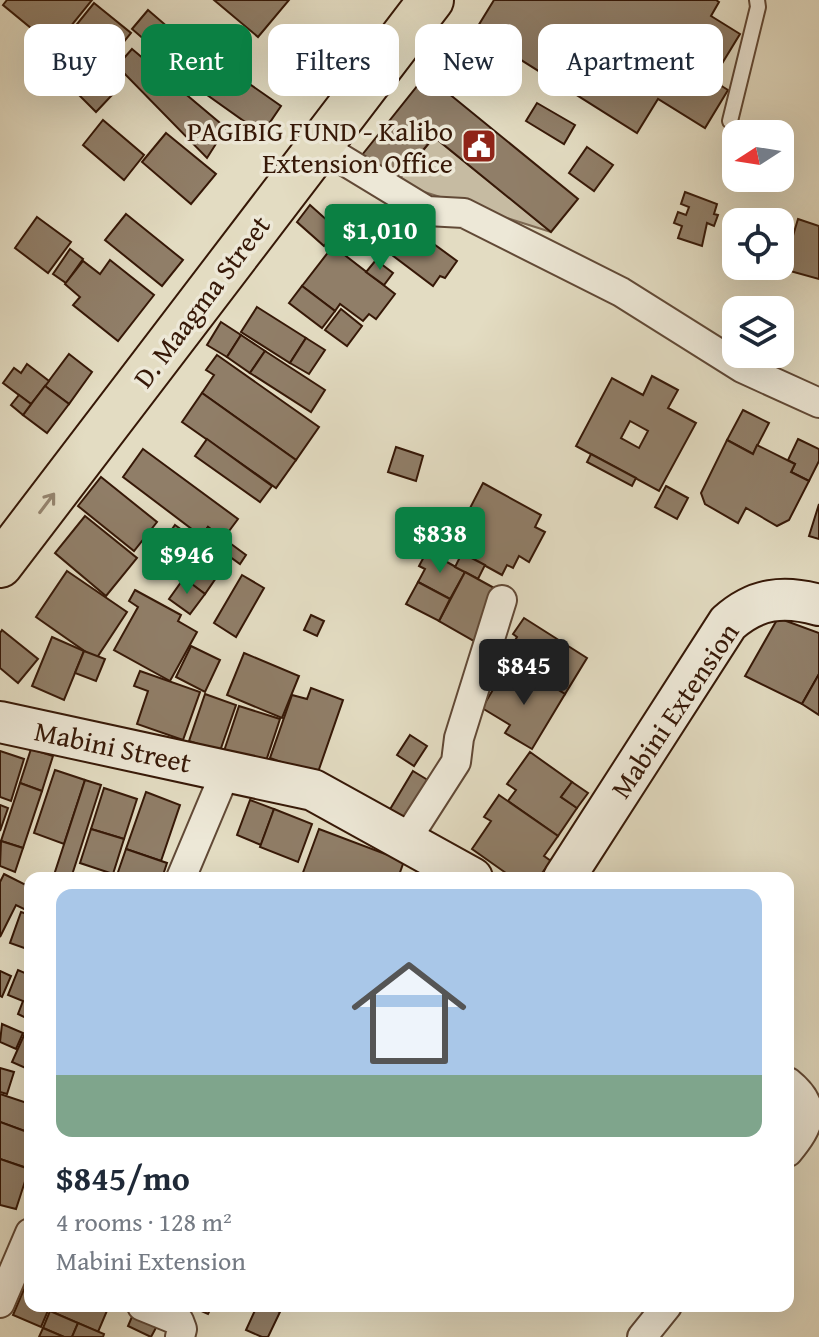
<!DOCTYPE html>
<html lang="en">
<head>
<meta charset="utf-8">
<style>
  :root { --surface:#fff; --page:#f6f6f7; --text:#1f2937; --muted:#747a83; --accent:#0b8043 }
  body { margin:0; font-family:"Gentium Book Plus",serif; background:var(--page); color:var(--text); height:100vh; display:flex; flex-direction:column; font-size:30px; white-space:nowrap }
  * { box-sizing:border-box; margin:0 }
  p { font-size:26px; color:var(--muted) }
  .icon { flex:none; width:44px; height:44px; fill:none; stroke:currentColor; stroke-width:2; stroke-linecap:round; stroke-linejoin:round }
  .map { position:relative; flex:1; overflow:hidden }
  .details { position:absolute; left:24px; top:872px; width:770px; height:440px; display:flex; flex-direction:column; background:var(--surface); border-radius:16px; box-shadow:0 8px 32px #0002 }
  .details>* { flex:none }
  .top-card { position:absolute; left:24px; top:24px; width:772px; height:72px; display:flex; gap:16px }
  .needle { width:52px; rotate:258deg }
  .fabs { position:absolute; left:722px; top:120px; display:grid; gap:16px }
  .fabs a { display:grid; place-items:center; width:72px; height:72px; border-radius:16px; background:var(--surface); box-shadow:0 8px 32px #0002; font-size:40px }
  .price { position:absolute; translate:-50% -68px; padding:0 18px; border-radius:8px; background:var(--accent); color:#fff; font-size:26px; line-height:52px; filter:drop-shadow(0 2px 4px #0008) }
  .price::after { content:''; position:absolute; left:50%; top:48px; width:24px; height:18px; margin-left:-12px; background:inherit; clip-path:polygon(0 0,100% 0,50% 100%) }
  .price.active { background:#222; color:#fff }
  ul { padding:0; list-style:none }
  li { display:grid; align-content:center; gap:16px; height:424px; padding:0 32px }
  li span { display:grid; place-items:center; height:248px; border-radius:16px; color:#555 }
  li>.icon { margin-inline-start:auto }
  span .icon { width:144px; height:144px; fill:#fffc; stroke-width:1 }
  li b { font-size:34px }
  .pill { padding:0 28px; border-radius:16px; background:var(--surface); box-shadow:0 8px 32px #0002; font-size:28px; line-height:72px }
  .pill.active { background:var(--accent); color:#fff }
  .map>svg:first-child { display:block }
  .green { fill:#c6bba2; stroke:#7e6a54; stroke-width:2 }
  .building { fill:#907e68; stroke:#361807; stroke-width:2; fill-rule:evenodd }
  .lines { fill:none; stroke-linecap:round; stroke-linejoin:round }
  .lane-casing { stroke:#614936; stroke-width:18 }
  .street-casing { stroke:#614936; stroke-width:32 }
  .secondary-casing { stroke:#361807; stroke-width:44 }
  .primary-casing { stroke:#361807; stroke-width:48 }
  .lane { stroke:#ede8d7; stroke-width:14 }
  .street { stroke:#ede8d7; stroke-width:28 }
  .secondary { stroke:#ede8d7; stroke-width:40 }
  .primary { stroke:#e3dcc2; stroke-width:44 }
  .oneway { stroke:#95846e }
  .labels { text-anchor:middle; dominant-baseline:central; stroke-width:7; stroke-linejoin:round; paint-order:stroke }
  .poi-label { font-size:28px; fill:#361807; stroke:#ede8d7; text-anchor:end }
  .street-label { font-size:28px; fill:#361807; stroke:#ede8d7 }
</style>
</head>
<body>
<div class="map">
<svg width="819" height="1337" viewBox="0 0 819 1337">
  <rect width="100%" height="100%" fill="#e3dcc2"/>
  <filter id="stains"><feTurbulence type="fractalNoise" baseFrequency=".0025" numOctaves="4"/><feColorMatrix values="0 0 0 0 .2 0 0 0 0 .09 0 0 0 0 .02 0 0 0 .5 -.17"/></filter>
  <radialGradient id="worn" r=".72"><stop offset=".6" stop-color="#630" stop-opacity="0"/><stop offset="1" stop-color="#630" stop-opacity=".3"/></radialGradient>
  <polygon class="green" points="434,137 551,232 396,183"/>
  <g class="building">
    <polygon points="7,0 92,0 54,47 3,5"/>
    <polygon points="214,0 289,0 258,37"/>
    <polygon points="494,0 716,0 719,2 711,16 740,34 712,80 728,90 705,128 658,99 637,133 475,31"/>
    <polygon points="94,3 131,33 102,69 65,39"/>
    <polygon points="148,10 169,28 153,47 132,29"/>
    <polygon points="198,48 281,106 262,134 179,75"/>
    <polygon points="132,49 226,128 207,158 117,66"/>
    <polygon points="426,75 578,199 551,232 434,137 396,183 362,155"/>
    <polygon points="95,76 113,94 96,112 78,94"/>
    <polygon points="537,103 575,125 564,144 526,121"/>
    <polygon points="103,120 144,155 124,180 83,145"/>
    <polygon points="166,133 216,174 191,204 142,162"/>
    <polygon points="587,147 613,165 594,191 569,173"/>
    <polygon points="685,192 717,204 714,214 718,215 714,226 707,223 702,246 678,238 682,226 674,223 678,212 686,215 689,207 681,204"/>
    <polygon points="310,205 338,230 324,246 297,222"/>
    <polygon points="126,214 183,260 162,286 105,240"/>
    <polygon points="37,217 71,242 48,273 15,248"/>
    <polygon points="798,219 819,226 819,279 783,269"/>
    <polygon points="736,224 736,251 727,248"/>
    <polygon points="412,228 457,261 445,278 440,276 433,286 392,255"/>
    <polygon points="333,246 395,294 376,319 369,314 363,321 340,304 335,311 302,286"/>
    <polygon points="70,249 83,259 66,283 53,274"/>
    <polygon points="110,260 154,295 118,341 73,305 80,297 65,284 83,261 100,274"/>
    <polygon points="376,260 393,273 384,285 366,272"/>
    <polygon points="302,286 335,311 322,328 289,303"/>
    <polygon points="257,307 306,338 290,363 241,332"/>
    <polygon points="341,309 362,326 347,346 325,330"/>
    <polygon points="221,322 241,335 227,357 207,345"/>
    <polygon points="241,335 265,351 250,373 227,357"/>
    <polygon points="306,338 325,350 309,374 290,363"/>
    <polygon points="265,351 325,390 311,412 250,373"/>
    <polygon points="69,354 92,372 69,404 45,386"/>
    <polygon points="217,355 319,427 296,460 202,393 214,375 206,370"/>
    <polygon points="27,364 49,381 31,404 3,383 14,368 21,373"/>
    <path d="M652,376l26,14 -10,18 28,15 -37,68 -83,-45 36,-68 31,17zM630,421l18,10 -9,17 -18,-10z"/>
    <polygon points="45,386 69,404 47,433 23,415"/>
    <polygon points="202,393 296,460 276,488 182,422"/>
    <polygon points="19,395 31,404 23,415 11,405"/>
    <polygon points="743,410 769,423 753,454 727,440"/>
    <polygon points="207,439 272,486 260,502 195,456"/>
    <polygon points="798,439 819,449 819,461 809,481 791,472 795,464 788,460"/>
    <polygon points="727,440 753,454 757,445 795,464 791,472 809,481 789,520 777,526 746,508 738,523 705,504 701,493"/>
    <polygon points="396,447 423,456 416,481 388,472"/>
    <polygon points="143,449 238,519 223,539 208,527 201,536 123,477"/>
    <polygon points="591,454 636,478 632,486 587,462"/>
    <polygon points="101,477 157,522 134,551 78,506"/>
    <polygon points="483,483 541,515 535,527 545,532 529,562 519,556 513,568 507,565 502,575 462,553 466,546 459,543 474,515 468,512"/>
    <polygon points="666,486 688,498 677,519 655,507"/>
    <polygon points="819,504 819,539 809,536"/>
    <polygon points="85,516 137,558 106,596 55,553"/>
    <polygon points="175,525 227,562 205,594 153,556"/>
    <polygon points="208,527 246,555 240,564 201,536"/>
    <polygon points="427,551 465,572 450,599 418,582 425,569 419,566"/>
    <polygon points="462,553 485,565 478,579 455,567"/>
    <polygon points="67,571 127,612 96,659 36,617"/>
    <polygon points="465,572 496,589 482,616 486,618 474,641 439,621"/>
    <polygon points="242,575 264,588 236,637 214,623"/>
    <polygon points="184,578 205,594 190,614 169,599"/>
    <polygon points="418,582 450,599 439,621 406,604"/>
    <polygon points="135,590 181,615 178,621 197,632 170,681 114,650 138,607 129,601"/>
    <polygon points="311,615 324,621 317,636 304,630"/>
    <polygon points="524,618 587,658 565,694 505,657 517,637 513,634"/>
    <polygon points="778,618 819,633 819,674 802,704 745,676"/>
    <polygon points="2,630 38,659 18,683 0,668 0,633"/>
    <polygon points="52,637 84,651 64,700 32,686"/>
    <polygon points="191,646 220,660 205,692 176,677"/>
    <polygon points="84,651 105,659 96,681 75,673"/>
    <polygon points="244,653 299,676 282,718 227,695"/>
    <polygon points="525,670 565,694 532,749 505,733 510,725 482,708 500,678 515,687"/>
    <polygon points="140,671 200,692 183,740 137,724 148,691 134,686"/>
    <polygon points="819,674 819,715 802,704"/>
    <polygon points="311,688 343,700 317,775 270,758 292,695 307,699"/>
    <polygon points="205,694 236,705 220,751 189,741"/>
    <polygon points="239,706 280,719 265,764 224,751"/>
    <polygon points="410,735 427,746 414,766 397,755"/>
    <polygon points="31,749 53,756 42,791 20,783"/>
    <polygon points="0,751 24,759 11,801 0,797"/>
    <polygon points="530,752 572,782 561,797 577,808 558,836 508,801 516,790 507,784"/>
    <polygon points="55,770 85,780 64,844 34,833"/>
    <polygon points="413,771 431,782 407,822 389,811"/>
    <polygon points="85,780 101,785 71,878 53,878"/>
    <polygon points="572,782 588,793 577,808 561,797"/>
    <polygon points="20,783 42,791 23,848 1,841"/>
    <polygon points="104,788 137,799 124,839 91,829"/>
    <polygon points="146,792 180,805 161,861 126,849"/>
    <polygon points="499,795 558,836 544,856 551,861 542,873 534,878 513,878 472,849 491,821 484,817"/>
    <polygon points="250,800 274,809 261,845 237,835"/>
    <polygon points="0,805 8,808 0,831"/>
    <polygon points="274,809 312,824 298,862 260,847"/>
    <polygon points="91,829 124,839 113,874 80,863"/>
    <polygon points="319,829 404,861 398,878 301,878"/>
    <polygon points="1,841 23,848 15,872 0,866"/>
    <polygon points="126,849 167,863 162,878 116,878"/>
    <polygon points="4,874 30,887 30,907 28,911 16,905 0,937 0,882"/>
    <polygon points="21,912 30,915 30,950 10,943"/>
    <polygon points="30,967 30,1020 18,1014 23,1001 8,995 18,970 27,974"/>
    <polygon points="0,971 11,976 2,997 0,996"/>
    <polygon points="2,1024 23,1033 16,1049 0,1042"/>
    <polygon points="25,1033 30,1035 30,1070 12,1062"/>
    <polygon points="0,1068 14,1072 7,1094 0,1092"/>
    <polygon points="0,1094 30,1104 30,1133 0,1122"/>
    <polygon points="0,1122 30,1133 30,1169 0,1159"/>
    <polygon points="0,1159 29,1169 16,1209 0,1205"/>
    <polygon points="30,1275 30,1306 50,1306 41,1327 13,1315"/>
    <polygon points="52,1306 109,1306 98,1332 50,1311"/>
    <polygon points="190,1306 212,1306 208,1314"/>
    <polygon points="257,1306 267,1306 280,1312 268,1337 262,1337 246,1330"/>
    <polygon points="50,1311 78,1323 72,1337 64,1337 43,1328"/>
    <polygon points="134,1312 158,1324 151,1337 128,1326"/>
    <polygon points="78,1323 104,1334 103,1337 72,1337"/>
    <polygon points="43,1328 64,1337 39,1337"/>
  </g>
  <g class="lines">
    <defs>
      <polyline id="lane" points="730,121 758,7 757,0"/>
      <g id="street">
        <polyline points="320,146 427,211 464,213 621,292 742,368 819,403"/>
        <polyline points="406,840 456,762 459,738 502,600"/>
        <polyline points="181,878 226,771"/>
        <path d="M788,1082c31,25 22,43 0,70"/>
        <polyline points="0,1303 30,1233"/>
        <polyline points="142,1306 179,1321 182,1329 180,1337"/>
        <polyline points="642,1337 667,1306"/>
      </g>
      <g id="secondary">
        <polyline points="0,722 313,790 472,878"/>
        <path d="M564,878l164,-255c28,-25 56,-28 91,-18"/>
      </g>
      <polyline id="primary" points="0,565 431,0"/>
    </defs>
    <use href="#lane" class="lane-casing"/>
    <use href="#street" class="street-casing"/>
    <use href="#secondary" class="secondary-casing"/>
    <use href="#primary" class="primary-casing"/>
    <use href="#lane" class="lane"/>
    <use href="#street" class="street"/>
    <use href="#secondary" class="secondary"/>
    <use href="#primary" class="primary"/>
  </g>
  <defs><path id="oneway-shaft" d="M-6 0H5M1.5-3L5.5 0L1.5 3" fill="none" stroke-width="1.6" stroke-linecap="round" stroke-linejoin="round" transform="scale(2)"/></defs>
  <use class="oneway" href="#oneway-shaft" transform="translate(47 503) rotate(-53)"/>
  <defs>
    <symbol id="civic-square" viewBox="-11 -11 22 22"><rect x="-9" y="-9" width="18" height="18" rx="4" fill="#8f2418" stroke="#ede8d7"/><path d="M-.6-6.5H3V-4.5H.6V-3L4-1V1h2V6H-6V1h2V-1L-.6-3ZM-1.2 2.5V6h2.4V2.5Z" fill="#fff"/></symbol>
  </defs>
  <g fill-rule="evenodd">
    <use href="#civic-square" x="459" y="126" width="40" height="40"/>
  </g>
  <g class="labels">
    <g class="poi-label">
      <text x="453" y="130">PAGIBIG FUND - Kalibo<tspan x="453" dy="32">Extension Office</tspan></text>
    </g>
    <g class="street-label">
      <text transform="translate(201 301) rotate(-53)">D. Maagma Street</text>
      <text transform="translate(674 710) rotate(-56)">Mabini Extension</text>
      <text transform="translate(113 746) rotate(12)">Mabini Street</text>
    </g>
  </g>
  <rect width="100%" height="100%" filter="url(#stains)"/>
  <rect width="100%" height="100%" fill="url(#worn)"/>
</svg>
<div class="fabs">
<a><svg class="needle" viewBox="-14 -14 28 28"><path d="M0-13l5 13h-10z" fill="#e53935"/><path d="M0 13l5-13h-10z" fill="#747a83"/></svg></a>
<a><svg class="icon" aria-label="locate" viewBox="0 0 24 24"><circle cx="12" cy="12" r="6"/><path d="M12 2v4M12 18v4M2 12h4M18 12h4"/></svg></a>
<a><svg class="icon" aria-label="layers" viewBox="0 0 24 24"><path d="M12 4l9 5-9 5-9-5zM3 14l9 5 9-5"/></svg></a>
</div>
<b class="price" style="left:380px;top:272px">$1,010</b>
<b class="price" style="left:440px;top:575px">$838</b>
<b class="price" style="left:187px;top:596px">$946</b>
<b class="price active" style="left:524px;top:707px">$845</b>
<div class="top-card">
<a class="pill">Buy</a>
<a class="pill active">Rent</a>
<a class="pill">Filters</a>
<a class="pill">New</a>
<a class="pill">Apartment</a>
</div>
<section class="details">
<ul>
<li><span style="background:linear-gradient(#a9c7e8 75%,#7fa58c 0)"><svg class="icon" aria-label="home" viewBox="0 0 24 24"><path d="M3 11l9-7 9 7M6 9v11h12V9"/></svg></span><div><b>$845/mo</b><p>4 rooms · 128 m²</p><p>Mabini Extension</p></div></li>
</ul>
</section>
</div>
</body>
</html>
